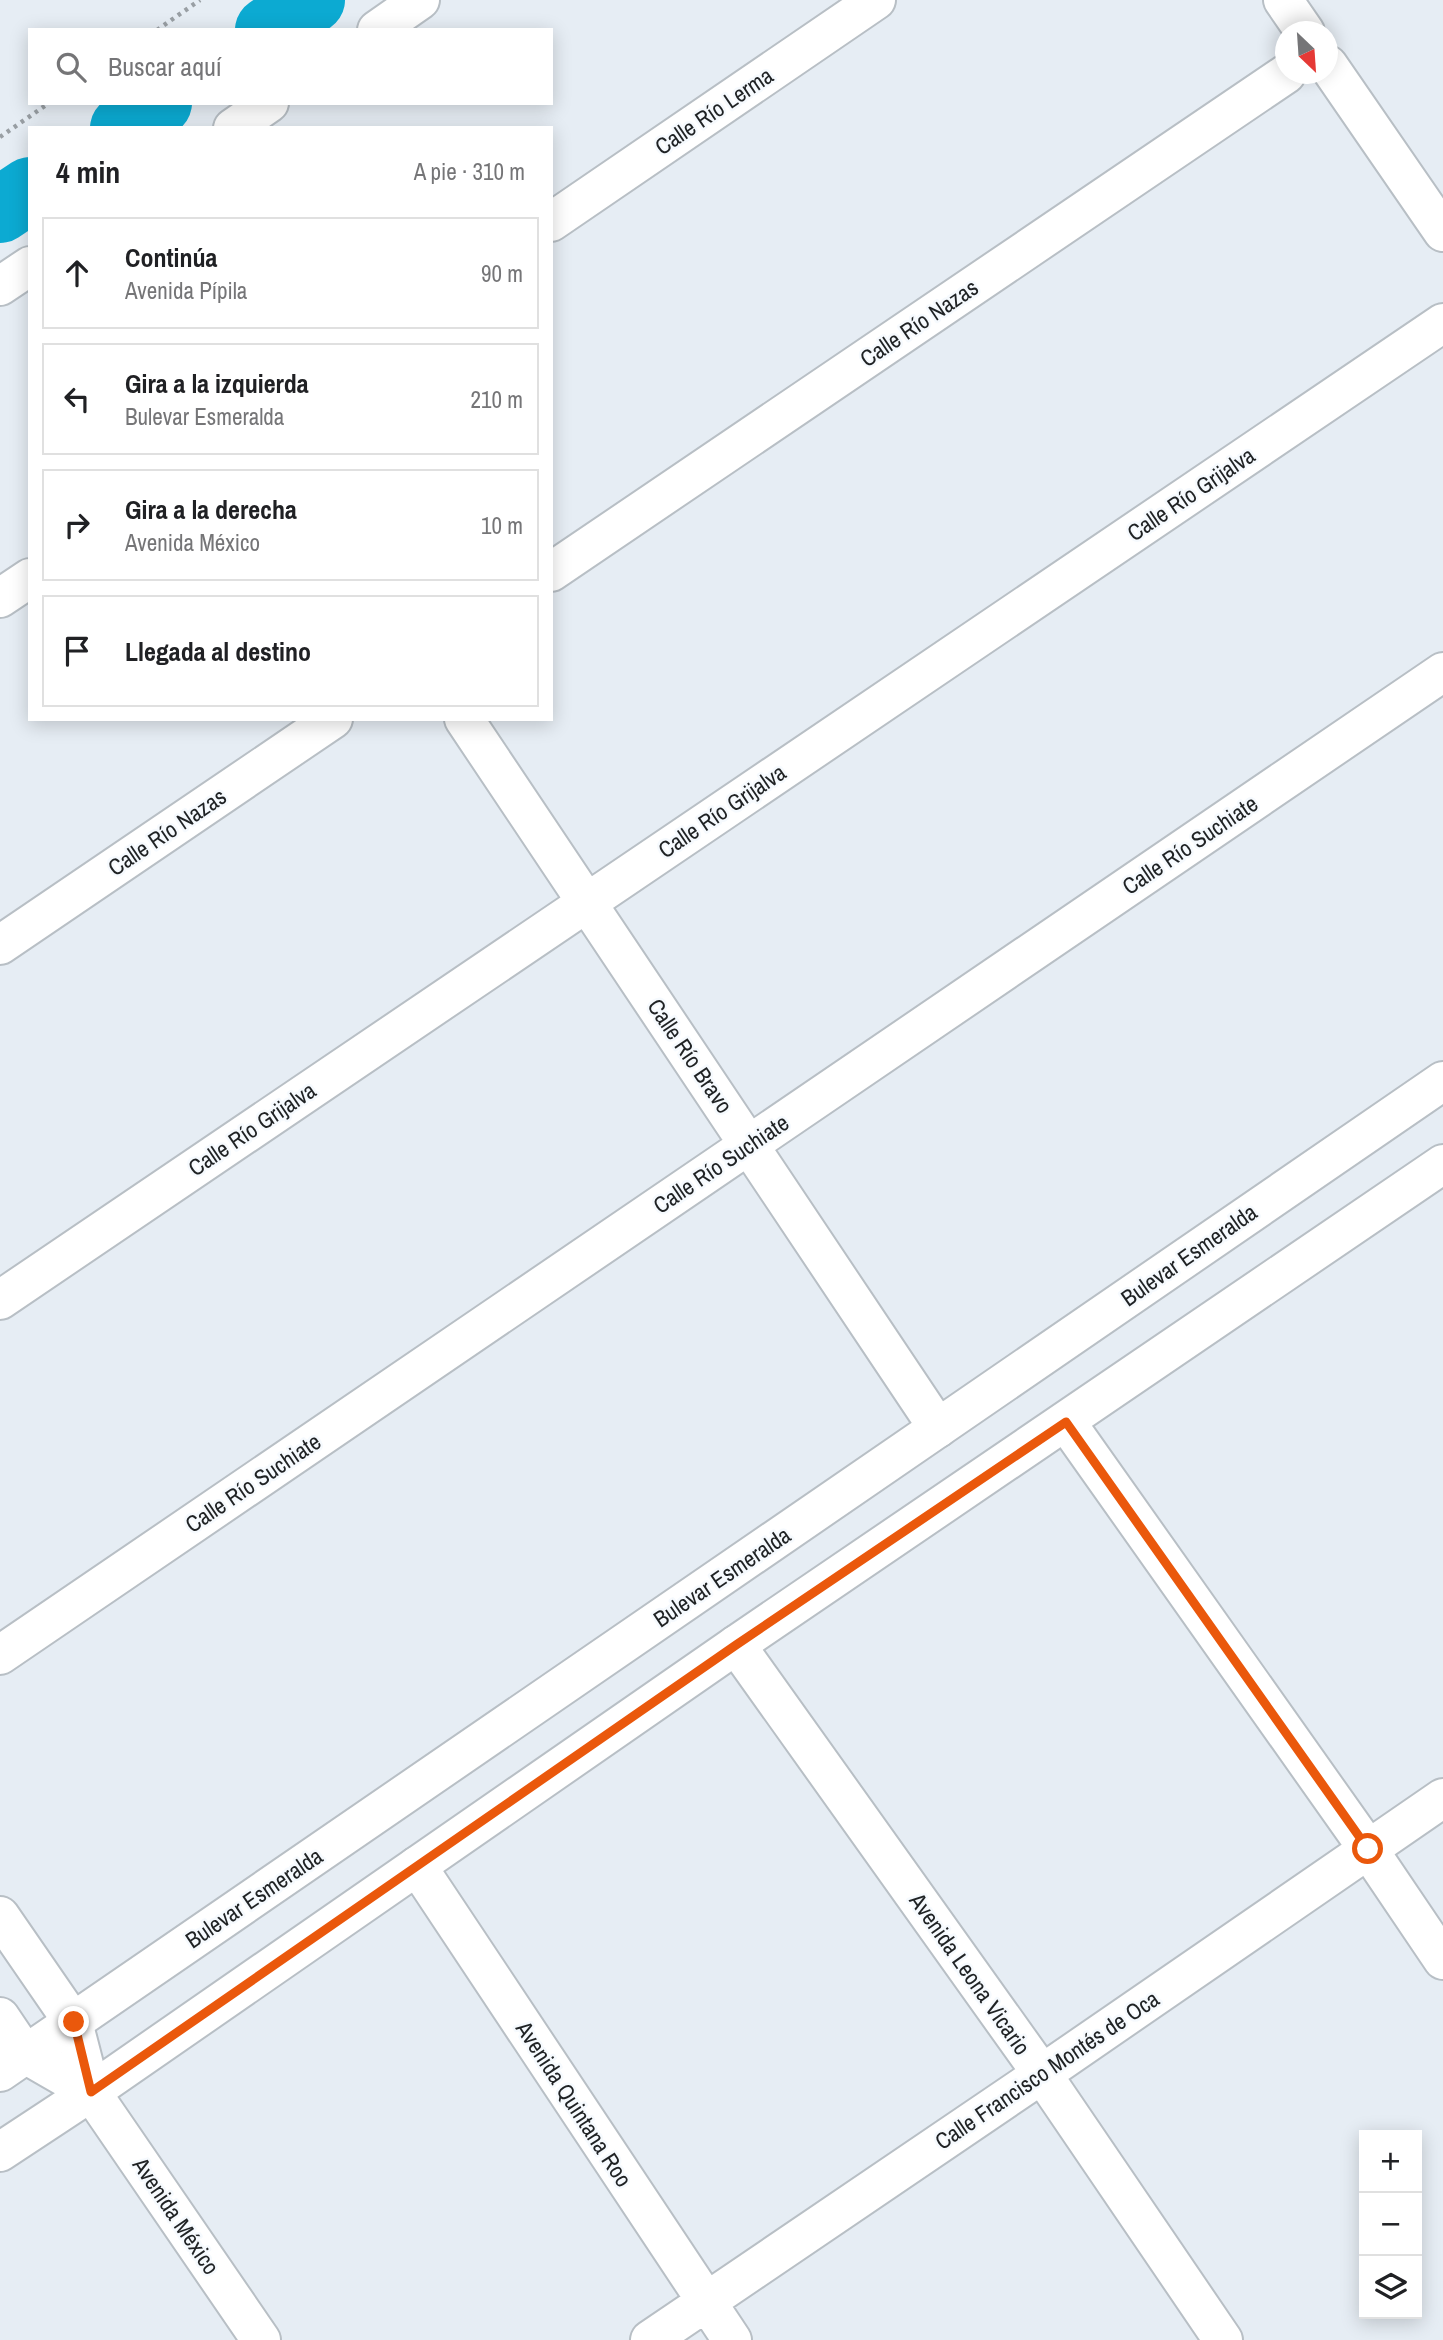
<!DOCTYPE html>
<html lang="es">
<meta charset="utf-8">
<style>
:root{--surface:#fff;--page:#f6f6f6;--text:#202124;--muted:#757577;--line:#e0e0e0}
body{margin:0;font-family:"Archivo Narrow",sans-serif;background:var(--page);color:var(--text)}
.controls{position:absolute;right:21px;bottom:21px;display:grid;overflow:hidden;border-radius:0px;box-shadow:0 4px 18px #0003}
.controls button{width:63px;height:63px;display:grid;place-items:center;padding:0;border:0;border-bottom:2px solid var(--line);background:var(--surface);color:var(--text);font:35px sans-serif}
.compass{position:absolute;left:1275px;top:21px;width:63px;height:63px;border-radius:50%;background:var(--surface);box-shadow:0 4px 18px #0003;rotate:155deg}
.stop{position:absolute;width:21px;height:21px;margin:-16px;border:5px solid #ea580c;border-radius:50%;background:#fff}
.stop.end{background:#ea580c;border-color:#fff;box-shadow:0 2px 7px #0008}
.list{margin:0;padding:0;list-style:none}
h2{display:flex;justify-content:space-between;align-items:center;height:91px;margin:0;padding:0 28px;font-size:30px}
h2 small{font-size:23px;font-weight:400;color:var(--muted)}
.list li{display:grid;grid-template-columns:46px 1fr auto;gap:21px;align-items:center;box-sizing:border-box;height:112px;margin:0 14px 14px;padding:0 14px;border:2px solid var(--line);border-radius:0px}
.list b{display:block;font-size:26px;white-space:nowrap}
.list p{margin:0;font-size:23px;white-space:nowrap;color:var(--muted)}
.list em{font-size:23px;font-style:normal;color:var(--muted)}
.icon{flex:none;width:38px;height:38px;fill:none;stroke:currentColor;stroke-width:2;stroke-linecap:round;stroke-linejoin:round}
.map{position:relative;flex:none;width:1443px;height:2340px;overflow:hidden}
.search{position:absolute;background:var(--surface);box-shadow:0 4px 18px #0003;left:28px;top:28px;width:525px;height:77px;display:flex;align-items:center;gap:18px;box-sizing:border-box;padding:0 24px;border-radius:0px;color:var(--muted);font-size:26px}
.panel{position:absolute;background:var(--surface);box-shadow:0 4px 18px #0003;left:28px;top:126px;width:525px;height:595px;border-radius:0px}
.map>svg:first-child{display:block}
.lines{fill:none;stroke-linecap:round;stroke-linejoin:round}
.river{stroke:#0caad2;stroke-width:66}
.street-casing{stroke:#b8bfc5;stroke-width:42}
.secondary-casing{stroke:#b8bfc5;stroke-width:42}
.primary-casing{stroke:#b8bfc5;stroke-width:42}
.path{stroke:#999fa4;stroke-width:4.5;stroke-dasharray:3.5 5;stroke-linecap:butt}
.street{stroke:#fff;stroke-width:38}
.secondary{stroke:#fff;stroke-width:38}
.primary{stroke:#fff;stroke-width:38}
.route{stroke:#ea580c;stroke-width:9}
.labels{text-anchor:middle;stroke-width:5;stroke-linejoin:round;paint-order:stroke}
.street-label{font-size:23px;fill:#1f2224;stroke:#f6fafe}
</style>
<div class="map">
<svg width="1443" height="2340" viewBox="0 0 1443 2340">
<rect width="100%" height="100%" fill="#e6edf4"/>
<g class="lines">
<!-- river -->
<path class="river" d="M268,30L312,0
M123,128L159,103
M0,210L30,190"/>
<!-- street casing -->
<g class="street-casing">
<path id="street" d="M1283,0L1305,32
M377,30L420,0
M1328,65L1443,232
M233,128L269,103
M551,222L876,0
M0,286L30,266
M551,572L1286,74
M0,598L30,578
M464,719L938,1428
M0,945L333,719
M0,1300L1443,323
M1066,1422L1368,1849L1443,1960
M736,1645L1042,2074L1223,2340
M0,1655L1443,672
M417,1866L732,2340
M650,2340L1042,2074L1443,1798"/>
</g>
<!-- secondary casing -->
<g class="secondary-casing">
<path id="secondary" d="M0,1916L73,2022L91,2092L261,2340
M0,2017L25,2054L91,2092"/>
</g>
<!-- primary casing -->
<g class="primary-casing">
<path id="primary" d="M0,2072L1443,1081
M0,2152L91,2092L736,1645L1443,1164"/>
</g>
<!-- path -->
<path class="path" d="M157,30L200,0
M0,137L49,103"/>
<!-- street -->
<use href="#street" class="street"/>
<!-- secondary -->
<use href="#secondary" class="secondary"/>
<!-- primary -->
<use href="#primary" class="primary"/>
</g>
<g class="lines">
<!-- route -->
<path class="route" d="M74,2022L91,2092L736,1645L1066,1422L1368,1849"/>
</g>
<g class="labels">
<!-- street labels -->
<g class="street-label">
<text transform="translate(714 111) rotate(-34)" y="8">Calle Río Lerma</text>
<text transform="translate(919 323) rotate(-34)" y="8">Calle Río Nazas</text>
<text transform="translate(1191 494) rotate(-34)" y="8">Calle Río Grijalva</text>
<text transform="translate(722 811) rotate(-34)" y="8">Calle Río Grijalva</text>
<text transform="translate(167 832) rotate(-34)" y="8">Calle Río Nazas</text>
<text transform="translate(1190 845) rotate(-34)" y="8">Calle Río Suchiate</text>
<text transform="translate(690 1056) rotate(56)" y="8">Calle Río Bravo</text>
<text transform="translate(252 1129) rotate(-34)" y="8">Calle Río Grijalva</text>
<text transform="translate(721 1164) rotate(-34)" y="8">Calle Río Suchiate</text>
<text transform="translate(1189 1255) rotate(-35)" y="8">Bulevar Esmeralda</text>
<text transform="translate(253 1483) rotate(-34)" y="8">Calle Río Suchiate</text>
<text transform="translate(722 1577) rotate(-34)" y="8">Bulevar Esmeralda</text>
<text transform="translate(254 1898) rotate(-34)" y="8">Bulevar Esmeralda</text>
<text transform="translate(970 1974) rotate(55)" y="8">Avenida Leona Vicario</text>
<text transform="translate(1047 2070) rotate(-34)" y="8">Calle Francisco Montés de Oca</text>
<text transform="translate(574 2104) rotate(57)" y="8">Avenida Quintana Roo</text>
<text transform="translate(176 2216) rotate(56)" y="8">Avenida México</text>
</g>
</g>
</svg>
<div class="controls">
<button>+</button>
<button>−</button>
<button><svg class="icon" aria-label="layers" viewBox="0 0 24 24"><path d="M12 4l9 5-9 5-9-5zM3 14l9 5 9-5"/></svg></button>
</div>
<svg class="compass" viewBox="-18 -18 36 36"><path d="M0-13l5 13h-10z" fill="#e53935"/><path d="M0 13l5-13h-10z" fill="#757577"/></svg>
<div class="stop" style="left:1368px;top:1849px"></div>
<div class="stop end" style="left:74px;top:2022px"></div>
<div class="search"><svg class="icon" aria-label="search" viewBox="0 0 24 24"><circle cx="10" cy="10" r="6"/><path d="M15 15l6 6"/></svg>Buscar aquí</div>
<section class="panel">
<h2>4 min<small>A pie · 310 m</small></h2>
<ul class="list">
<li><svg class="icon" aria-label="ahead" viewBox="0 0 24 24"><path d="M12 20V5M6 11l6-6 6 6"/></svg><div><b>Continúa</b><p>Avenida Pípila</p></div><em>90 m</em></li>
<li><svg class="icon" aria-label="left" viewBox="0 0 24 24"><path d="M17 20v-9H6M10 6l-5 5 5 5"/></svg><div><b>Gira a la izquierda</b><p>Bulevar Esmeralda</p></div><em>210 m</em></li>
<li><svg class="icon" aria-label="right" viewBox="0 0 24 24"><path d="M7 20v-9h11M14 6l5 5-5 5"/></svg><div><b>Gira a la derecha</b><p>Avenida México</p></div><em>10 m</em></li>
<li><svg class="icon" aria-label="arrive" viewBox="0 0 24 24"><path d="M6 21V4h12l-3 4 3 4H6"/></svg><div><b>Llegada al destino</b></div></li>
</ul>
</section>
</div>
